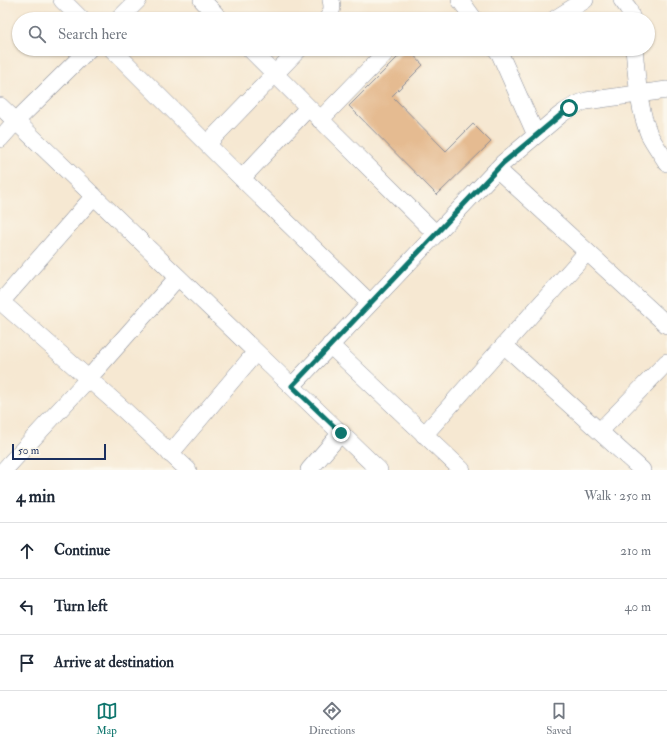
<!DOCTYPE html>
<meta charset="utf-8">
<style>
:root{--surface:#fff;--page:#f6f6f7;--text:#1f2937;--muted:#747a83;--line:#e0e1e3;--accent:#0f766e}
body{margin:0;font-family:"IM FELL Double Pica",serif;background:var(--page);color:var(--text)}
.scale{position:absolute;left:12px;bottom:10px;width:94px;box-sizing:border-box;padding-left:4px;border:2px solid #1b2f5e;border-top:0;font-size:11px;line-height:14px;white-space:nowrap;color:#1b2f5e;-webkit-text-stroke:3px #fbf7ec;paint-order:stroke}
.stop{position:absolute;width:12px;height:12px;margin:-9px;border:3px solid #0f766e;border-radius:50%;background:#fff}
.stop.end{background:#0f766e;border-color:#fff;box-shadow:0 1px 4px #0008}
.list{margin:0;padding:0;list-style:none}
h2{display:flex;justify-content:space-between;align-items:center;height:52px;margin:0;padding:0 16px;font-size:17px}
h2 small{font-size:13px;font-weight:400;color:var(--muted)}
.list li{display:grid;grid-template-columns:26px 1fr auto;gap:12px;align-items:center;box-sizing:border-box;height:56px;padding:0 16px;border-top:1px solid var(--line)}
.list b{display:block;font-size:15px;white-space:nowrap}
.list em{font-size:13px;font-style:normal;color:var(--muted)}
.icon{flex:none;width:22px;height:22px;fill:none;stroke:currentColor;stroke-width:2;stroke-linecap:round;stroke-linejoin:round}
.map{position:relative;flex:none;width:667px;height:470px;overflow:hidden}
.search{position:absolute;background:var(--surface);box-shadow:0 1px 3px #0004;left:12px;right:12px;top:12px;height:44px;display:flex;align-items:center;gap:10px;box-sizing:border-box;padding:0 14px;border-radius:22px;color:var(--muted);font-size:15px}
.sheet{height:220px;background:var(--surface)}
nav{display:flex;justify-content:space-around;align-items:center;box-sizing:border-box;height:56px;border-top:1px solid var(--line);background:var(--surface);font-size:11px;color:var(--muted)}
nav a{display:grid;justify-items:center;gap:2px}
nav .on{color:var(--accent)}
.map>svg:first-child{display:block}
.building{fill:#e5bb91}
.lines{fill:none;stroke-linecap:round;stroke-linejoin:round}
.minor-casing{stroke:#888c98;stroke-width:18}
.minor{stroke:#fff;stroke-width:17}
.route{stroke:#0f766e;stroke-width:5}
</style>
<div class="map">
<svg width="667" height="470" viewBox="0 0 667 470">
<rect width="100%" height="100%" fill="#fbf7ec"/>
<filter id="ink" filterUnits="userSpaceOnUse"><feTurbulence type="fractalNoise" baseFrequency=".025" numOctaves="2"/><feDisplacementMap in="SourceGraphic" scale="8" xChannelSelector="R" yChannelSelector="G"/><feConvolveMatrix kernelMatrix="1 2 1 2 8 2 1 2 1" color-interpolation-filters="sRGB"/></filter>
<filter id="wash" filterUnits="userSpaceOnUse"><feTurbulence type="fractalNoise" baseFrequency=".012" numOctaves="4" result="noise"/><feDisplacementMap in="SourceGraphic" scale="16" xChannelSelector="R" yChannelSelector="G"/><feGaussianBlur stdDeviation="0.9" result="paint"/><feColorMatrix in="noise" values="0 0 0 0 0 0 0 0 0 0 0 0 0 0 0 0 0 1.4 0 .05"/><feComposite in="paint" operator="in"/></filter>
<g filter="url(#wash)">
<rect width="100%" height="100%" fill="#f6e8d2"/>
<g id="blocks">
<!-- building -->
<path class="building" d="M406,49H408L423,65L392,96L446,151L473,124L491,142L437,195L349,106Z"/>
</g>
</g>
<g filter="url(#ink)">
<use href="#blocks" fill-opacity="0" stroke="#888c98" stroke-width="1"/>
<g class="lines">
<!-- minor casing -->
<g class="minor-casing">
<path id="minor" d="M62,0L81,19
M202,0L220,19
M460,0L474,19
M622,0L628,8L632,19
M119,19L138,0
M327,19C332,13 333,8 331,0
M555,19L585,0
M112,49L227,164L370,303
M250,49L331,130L436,234
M496,49L500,54L536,135
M634,49C637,77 638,107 649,134C654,144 661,153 667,163
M0,106L379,470
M320,120L389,49
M0,139L16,121L89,49
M207,144L299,49
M497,169L667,325
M242,178L308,108
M0,301L123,409L188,470
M1,302L94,196
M330,345L462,470
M504,345L642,470
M292,386L503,163L560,115C568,109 576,104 586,101L667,90
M600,431L667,362
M424,435L587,252
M170,454L256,352
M4,470L88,379L178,277
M309,470L341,433"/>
</g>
<!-- minor -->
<use href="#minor" class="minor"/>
</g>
</g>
<g class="lines" filter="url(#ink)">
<!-- route -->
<path class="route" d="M341,433L292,386L503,163L569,108"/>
</g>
</svg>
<div class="scale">50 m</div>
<div class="stop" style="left:569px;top:108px"></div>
<div class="stop end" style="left:341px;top:433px"></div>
<div class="search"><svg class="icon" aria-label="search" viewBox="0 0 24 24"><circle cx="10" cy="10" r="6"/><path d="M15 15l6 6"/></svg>Search here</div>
</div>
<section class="sheet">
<h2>4 min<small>Walk · 250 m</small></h2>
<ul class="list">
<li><svg class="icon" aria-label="ahead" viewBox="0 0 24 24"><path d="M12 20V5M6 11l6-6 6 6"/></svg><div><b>Continue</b></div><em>210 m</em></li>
<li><svg class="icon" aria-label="left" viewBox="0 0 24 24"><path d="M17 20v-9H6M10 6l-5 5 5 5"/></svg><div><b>Turn left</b></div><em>40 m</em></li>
<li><svg class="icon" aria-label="arrive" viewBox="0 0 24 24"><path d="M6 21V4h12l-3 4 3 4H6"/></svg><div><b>Arrive at destination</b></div></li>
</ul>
</section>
<nav>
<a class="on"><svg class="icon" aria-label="map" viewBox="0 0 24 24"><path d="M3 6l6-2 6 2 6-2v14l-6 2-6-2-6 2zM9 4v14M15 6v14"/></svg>Map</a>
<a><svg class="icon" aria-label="directions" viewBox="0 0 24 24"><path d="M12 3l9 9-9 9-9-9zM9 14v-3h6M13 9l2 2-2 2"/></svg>Directions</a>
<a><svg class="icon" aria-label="saved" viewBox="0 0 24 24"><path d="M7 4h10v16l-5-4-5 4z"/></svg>Saved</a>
</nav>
